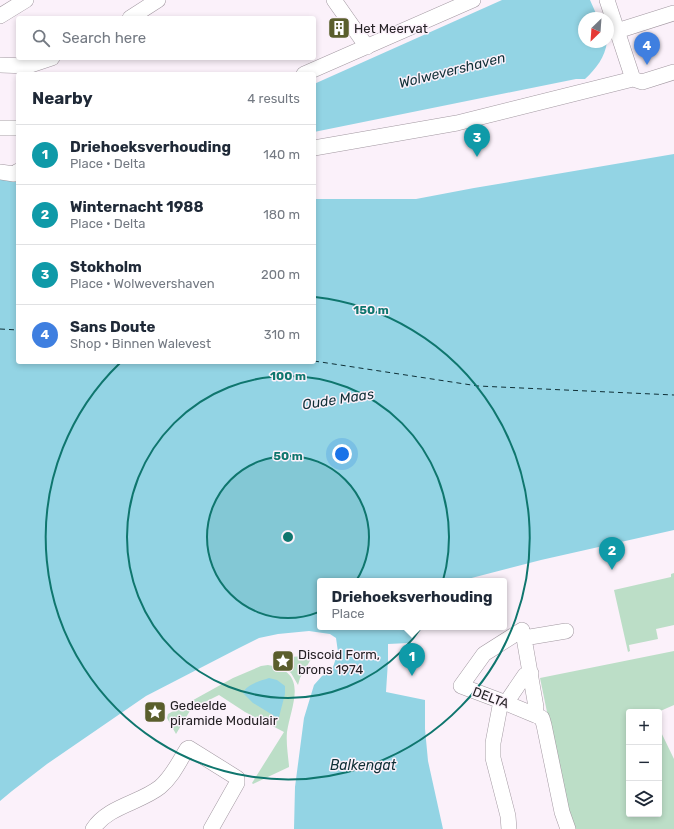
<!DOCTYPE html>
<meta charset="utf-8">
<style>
:root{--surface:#fff;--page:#f6f6f7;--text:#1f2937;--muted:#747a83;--line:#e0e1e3;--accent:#d93025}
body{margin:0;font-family:Rubik,sans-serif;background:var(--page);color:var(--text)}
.controls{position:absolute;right:12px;bottom:12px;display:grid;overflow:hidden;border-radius:4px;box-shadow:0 2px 6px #0003}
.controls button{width:36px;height:36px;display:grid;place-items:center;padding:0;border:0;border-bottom:1px solid var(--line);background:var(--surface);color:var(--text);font:20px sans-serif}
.compass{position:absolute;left:578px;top:12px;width:36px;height:36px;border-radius:50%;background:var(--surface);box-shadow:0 2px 6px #0003;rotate:205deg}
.you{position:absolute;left:342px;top:454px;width:14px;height:14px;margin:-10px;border:3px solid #fff;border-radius:50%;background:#1a73e8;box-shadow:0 0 0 6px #1a73e833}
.badge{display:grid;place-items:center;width:26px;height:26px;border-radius:50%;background:var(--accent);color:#fff;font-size:13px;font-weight:700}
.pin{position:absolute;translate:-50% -33px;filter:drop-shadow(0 1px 2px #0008)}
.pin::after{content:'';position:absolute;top:21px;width:14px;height:12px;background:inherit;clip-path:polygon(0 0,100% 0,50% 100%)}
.popup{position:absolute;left:317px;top:578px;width:190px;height:52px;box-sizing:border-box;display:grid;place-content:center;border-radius:4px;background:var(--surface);filter:drop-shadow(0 1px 3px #0005);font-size:13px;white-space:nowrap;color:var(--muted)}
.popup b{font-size:15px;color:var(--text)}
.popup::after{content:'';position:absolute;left:50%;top:100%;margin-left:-8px;border:8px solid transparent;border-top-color:var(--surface)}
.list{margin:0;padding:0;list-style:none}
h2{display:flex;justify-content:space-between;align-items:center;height:52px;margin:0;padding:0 16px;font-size:17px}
h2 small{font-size:13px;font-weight:400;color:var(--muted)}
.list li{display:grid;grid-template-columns:26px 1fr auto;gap:12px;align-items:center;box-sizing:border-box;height:60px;padding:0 16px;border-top:1px solid var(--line)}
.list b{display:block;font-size:15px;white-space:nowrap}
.list p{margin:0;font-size:13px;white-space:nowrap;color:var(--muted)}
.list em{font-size:13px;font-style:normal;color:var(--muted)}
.icon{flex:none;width:22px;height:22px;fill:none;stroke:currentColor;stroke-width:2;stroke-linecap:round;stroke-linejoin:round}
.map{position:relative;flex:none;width:674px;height:829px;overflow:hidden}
.search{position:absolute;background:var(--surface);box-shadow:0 2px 6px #0003;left:16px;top:16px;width:300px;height:44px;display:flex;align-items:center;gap:10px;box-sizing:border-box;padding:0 14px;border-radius:4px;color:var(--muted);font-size:15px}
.panel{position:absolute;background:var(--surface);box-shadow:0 2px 6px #0003;left:16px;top:72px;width:300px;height:292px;border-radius:4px}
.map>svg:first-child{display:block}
.green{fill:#bcdec7}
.water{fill:#93d4e4}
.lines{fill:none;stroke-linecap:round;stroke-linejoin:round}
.ferry{stroke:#103037;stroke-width:1;stroke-dasharray:5 4;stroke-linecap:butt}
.minor-casing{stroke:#a298a1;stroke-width:16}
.minor{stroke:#fff;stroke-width:15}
.ring{fill:none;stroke:#0f766e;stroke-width:2}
.labels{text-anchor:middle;stroke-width:3;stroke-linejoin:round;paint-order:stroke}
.poi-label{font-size:13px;fill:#252125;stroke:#fbf1fa;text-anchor:start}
.street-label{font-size:13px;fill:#252125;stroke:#fbf1fa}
.water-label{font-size:14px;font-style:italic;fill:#103037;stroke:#fbf1fa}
.centre{fill:#0f766e;stroke:#fbf1fa;stroke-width:2}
.ring-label{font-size:12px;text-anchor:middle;font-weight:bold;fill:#0f766e;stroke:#fbf1fa;stroke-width:3;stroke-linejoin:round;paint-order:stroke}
</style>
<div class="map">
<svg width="674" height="829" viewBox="0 0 674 829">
<rect width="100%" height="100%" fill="#fbf1fa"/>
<!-- green -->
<path class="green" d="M674,573V625L656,629L658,639L629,645L630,651L628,652L614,590L671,577V574Z
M674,651V705L658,712H629V814H659V728L674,759V829H573L568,814L540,678Z
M309,656L311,659L300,678L298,685L291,673L274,661L287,657Z
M268,665C310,672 291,705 287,732C286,743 288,755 289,766V767L253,784L252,783L284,732L245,712L219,695L191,709L176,734L167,718L168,714L233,678L261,666Z"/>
<!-- water -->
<path class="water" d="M502,0H590L598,18H584V42H607C605,57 596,69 585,79H576L314,132V84Z
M674,154V530L541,560L460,581H320V627H418L409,643L388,644V661L386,692L425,700V729L428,761L443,829H294L295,787L304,718L314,685L322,676L332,670L338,652L336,638L330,634L309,631L278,634L259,638L239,648L146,696L47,764L12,791L0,801V178L18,179V362H314V199H416L474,188Z
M269,678L277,680L285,686V694L279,717H276L253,703L243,693C247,684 260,681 269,678Z"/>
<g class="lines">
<!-- ferry -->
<path class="ferry" d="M0,329L18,330
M314,361L478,386L674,395"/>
<!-- minor casing -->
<g class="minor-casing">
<path id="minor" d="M334,0L367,47
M607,0L633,79
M0,16L26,0
M130,18L158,0
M617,31L674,13
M0,65L28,66L52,58
M304,74L473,0
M633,79L642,82L674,72
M0,128H18
M314,148L457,123L633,79
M0,172L14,174L18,171
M524,638L536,707L535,715L542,718L544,725L562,812L568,829
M510,697L525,675L531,673
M501,701L493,743V758L508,816L509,829
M535,715L501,701L461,686L484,654L522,630L524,638L566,631
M93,829C108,806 140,803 160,787C172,777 179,762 187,749L189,748L237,778V783L211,829"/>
</g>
<!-- minor -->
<use href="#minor" class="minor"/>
</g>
<!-- distance rings -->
<circle cx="288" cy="537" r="81" fill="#0f766e" fill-opacity=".12"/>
<g class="ring">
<circle cx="288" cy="537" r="81"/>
<circle cx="288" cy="537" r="161"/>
<path d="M315 297A242 242 0 1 1 120 363"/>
</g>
<!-- icons -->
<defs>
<g id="building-square" transform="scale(1.15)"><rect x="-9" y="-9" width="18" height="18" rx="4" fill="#5a5e2c" stroke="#fbf1fa"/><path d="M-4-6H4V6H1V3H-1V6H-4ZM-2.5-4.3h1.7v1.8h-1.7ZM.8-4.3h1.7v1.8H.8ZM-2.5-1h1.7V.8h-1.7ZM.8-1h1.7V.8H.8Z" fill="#fff"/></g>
<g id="sight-square" transform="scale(1.15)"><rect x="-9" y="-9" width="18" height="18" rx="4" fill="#5a5e2c" stroke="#fbf1fa"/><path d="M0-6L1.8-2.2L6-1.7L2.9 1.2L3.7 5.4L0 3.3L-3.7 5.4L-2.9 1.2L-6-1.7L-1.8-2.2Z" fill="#fff"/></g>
</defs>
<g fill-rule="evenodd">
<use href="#building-square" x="339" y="28"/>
<use href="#sight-square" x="283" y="661"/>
<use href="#sight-square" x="155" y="712"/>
</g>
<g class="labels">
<!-- poi labels -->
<g class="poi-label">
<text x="354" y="33">Het Meervat</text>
<text x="298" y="659">Discoid Form,<tspan x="298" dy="15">brons 1974</tspan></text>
<text x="170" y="710">Gedeelde<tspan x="170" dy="15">piramide Modulair</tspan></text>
</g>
<!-- street labels -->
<g class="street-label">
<text transform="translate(491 697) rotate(21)" y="5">DELTA</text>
</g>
<!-- water labels -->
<g class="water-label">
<text transform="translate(452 70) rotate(-14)" y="5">Wolwevershaven</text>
<text transform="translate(338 399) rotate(-9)" y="5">Oude Maas</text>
<text x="363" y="770">Balkengat</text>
</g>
</g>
<circle cx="288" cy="537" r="6" class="centre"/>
<g class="ring-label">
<text x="371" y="314">150 m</text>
<text x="288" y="380">100 m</text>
<text x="288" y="460">50 m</text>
</g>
</svg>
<div class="controls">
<button>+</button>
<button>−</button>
<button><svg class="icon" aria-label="layers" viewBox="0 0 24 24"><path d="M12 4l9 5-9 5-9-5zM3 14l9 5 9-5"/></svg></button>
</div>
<svg class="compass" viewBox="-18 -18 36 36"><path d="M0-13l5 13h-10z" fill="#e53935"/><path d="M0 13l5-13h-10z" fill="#747a83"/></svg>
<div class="you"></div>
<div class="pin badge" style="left:412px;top:676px;background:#0f9aa8">1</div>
<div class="popup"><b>Driehoeksverhouding</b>Place</div>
<div class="pin badge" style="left:612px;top:570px;background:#0f9aa8">2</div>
<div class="pin badge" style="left:477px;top:157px;background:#0f9aa8">3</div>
<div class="pin badge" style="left:647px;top:65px;background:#3f7fe0">4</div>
<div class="search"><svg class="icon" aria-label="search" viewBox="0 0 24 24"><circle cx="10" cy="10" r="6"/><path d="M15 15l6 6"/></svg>Search here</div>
<section class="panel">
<h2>Nearby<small>4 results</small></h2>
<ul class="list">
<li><span class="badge" style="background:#0f9aa8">1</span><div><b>Driehoeksverhouding</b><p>Place · Delta</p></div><em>140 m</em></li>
<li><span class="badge" style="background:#0f9aa8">2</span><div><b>Winternacht 1988</b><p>Place · Delta</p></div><em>180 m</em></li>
<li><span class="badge" style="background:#0f9aa8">3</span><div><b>Stokholm</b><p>Place · Wolwevershaven</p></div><em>200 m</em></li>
<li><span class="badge" style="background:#3f7fe0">4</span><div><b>Sans Doute</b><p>Shop · Binnen Walevest</p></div><em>310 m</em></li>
</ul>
</section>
</div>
